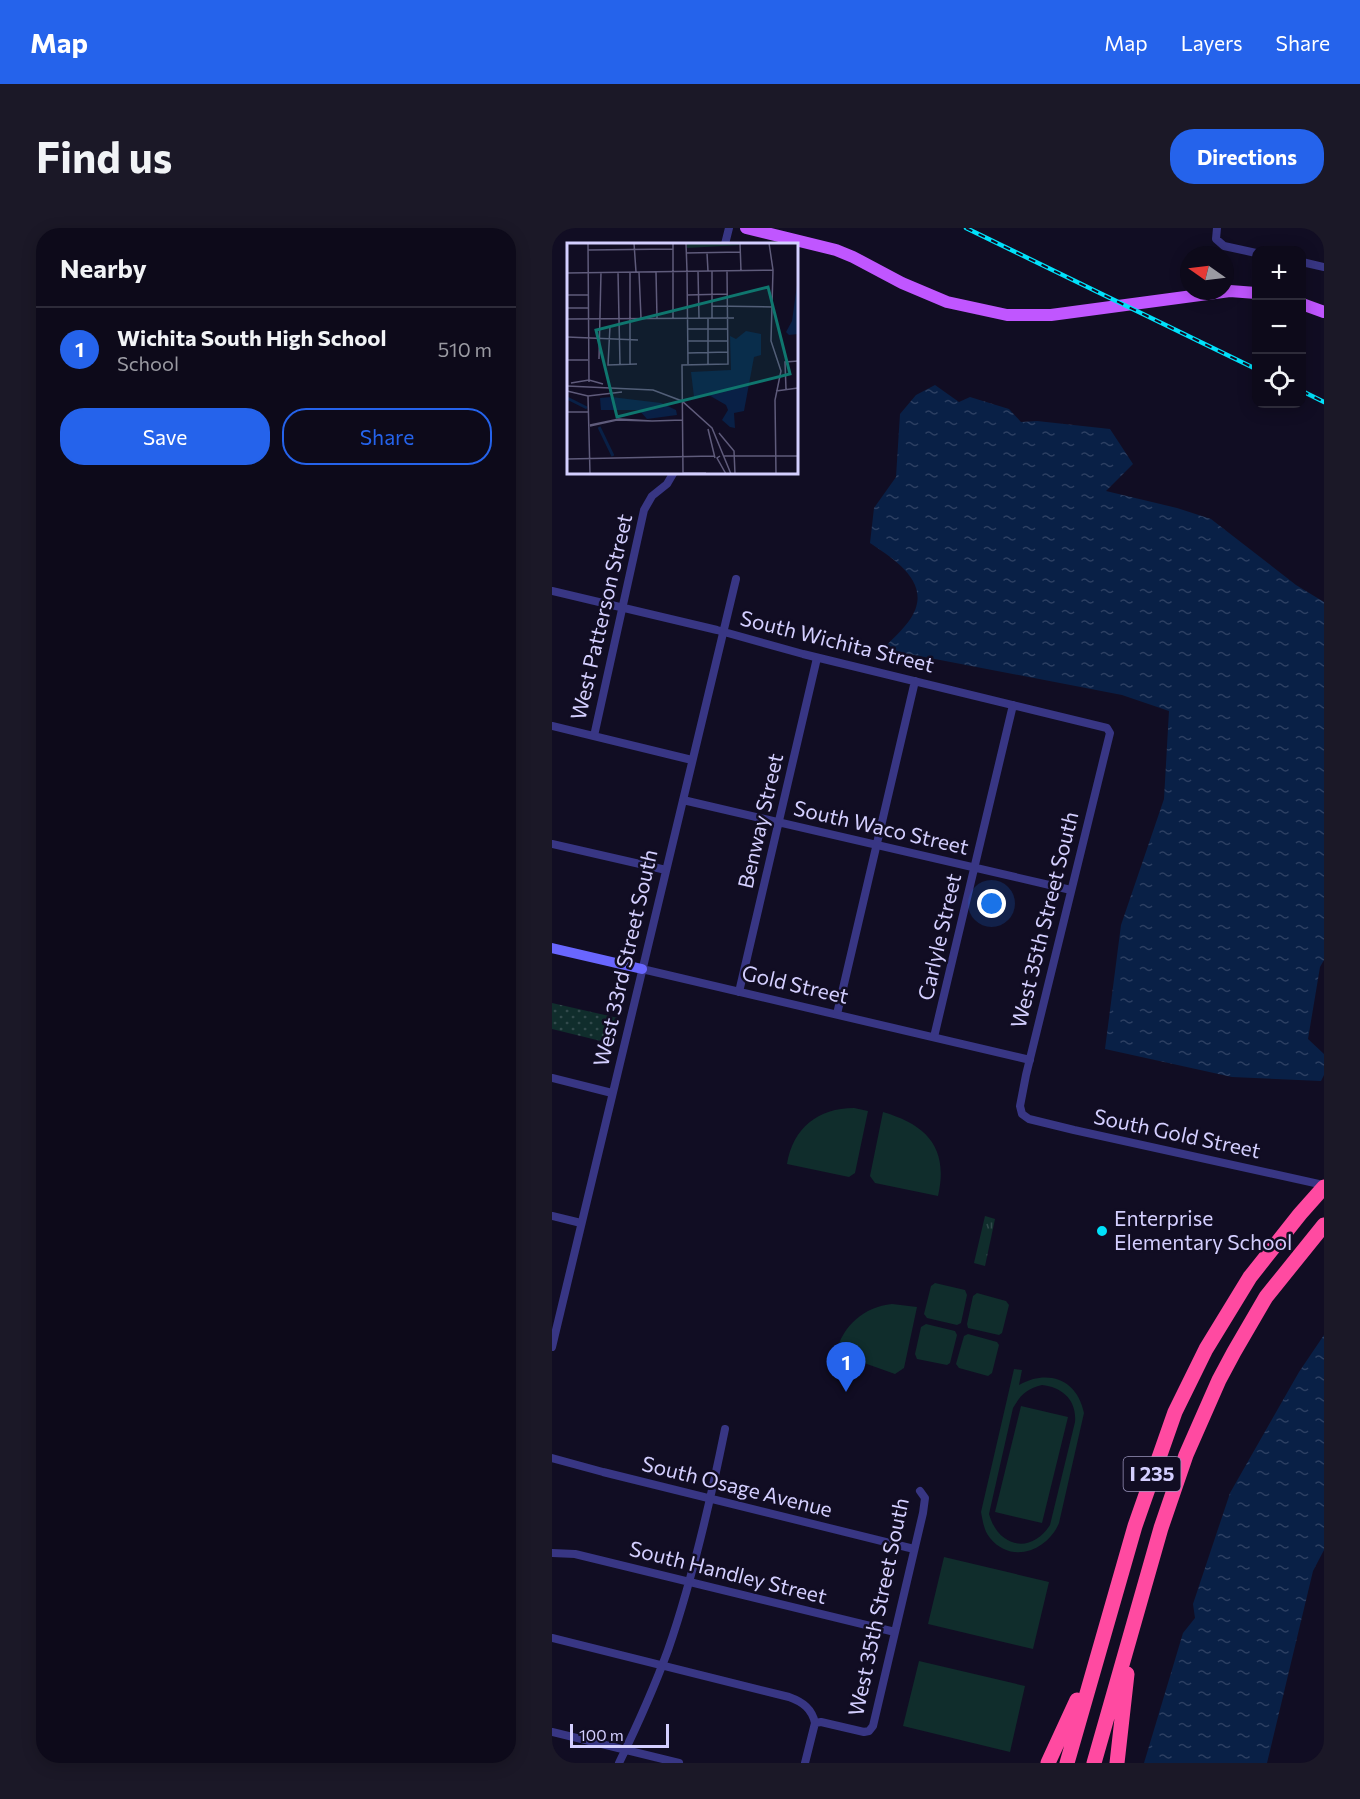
<!DOCTYPE html>
<meta charset="utf-8">
<style>
:root{--surface:#0d0a1a;--page:#1b1827;--text:#f1f3f6;--muted:#9a9aa2;--line:#2d2b39;--accent:#2563eb}
body{margin:0;font-family:Commissioner,sans-serif;background:var(--page);color:var(--text)}
.controls{position:absolute;right:18px;top:18px;display:grid;overflow:hidden;border-radius:12px;box-shadow:0 3px 15px #0003}
.controls button{width:54px;height:54px;display:grid;place-items:center;padding:0;border:0;border-bottom:2px solid var(--line);background:var(--surface);color:var(--text);font:30px sans-serif}
.compass{position:absolute;left:628px;top:18px;width:54px;height:54px;border-radius:50%;background:var(--surface);box-shadow:0 3px 15px #0003;rotate:284deg}
.scale{position:absolute;left:18px;bottom:15px;width:99px;box-sizing:border-box;padding-left:6px;border:3px solid #d4cfff;border-top:0;font-size:16px;line-height:21px;white-space:nowrap;color:#d4cfff;-webkit-text-stroke:4px #110d23;paint-order:stroke}
.you{position:absolute;left:440px;top:676px;width:21px;height:21px;margin:-15px;border:4px solid #fff;border-radius:50%;background:#1a73e8;box-shadow:0 0 0 9px #1a73e833}
.badge{display:grid;place-items:center;width:39px;height:39px;border-radius:50%;background:var(--accent);color:#fff;font-size:20px;font-weight:700}
.pin{position:absolute;translate:-50% -50px;filter:drop-shadow(0 2px 3px #0008)}
.pin::after{content:'';position:absolute;top:32px;width:21px;height:18px;background:inherit;clip-path:polygon(0 0,100% 0,50% 100%)}
.list{margin:0;padding:0;list-style:none}
h2{display:flex;justify-content:space-between;align-items:center;height:78px;margin:0;padding:0 24px;font-size:26px}
h2 small{font-size:20px;font-weight:400;color:var(--muted)}
.list li{display:grid;grid-template-columns:39px 1fr auto;gap:18px;align-items:center;box-sizing:border-box;height:84px;padding:0 24px;border-top:2px solid var(--line)}
.list b{display:block;font-size:22px;white-space:nowrap}
.list p{margin:0;font-size:20px;white-space:nowrap;color:var(--muted)}
.list em{font-size:20px;font-style:normal;color:var(--muted)}
.actions{display:flex;gap:12px;padding:18px 24px}
.actions a{flex:1;padding:14px 0;border:2px solid var(--accent);border-radius:24px;text-align:center;font-size:21px;color:var(--accent)}
.actions .main{background:var(--accent);color:#fff}
.icon{flex:none;width:33px;height:33px;fill:none;stroke:currentColor;stroke-width:2;stroke-linecap:round;stroke-linejoin:round}
.map{position:relative;flex:none;width:772px;height:1535px;overflow:hidden;border-radius:24px}
header{display:flex;align-items:center;gap:36px;box-sizing:border-box;height:84px;padding:0 30px;background:var(--accent);color:#fff}
header strong{font-size:28px}
nav{display:flex;gap:33px;margin-inline-start:auto;font-size:21px}
.intro{display:flex;align-items:center;justify-content:space-between;box-sizing:border-box;height:144px;padding:0 36px}
h1{margin:0;font-size:42px}
.button{padding:15px 27px;border-radius:24px;background:var(--accent);color:#fff;font-size:21px;font-weight:700}
main{display:flex;gap:36px;padding:0 36px}
aside{flex:1;background:var(--surface);border-radius:24px;box-shadow:0 3px 15px #0003}
.map>svg:first-child{display:block}
.grass{fill:url(#grass-dots)}
.park{fill:url(#park-tufts)}
.pitch{fill:#102d2c;fill-rule:evenodd}
.water{fill:url(#water-ripples)}
.lines{fill:none;stroke-linecap:round;stroke-linejoin:round}
.street{stroke:#383684;stroke-width:8}
.secondary{stroke:#6966ff;stroke-width:10}
.primary{stroke:#c056ff;stroke-width:12}
.highway{stroke:#ff4aa1;stroke-width:15}
.rail-casing{stroke:#00e1fa;stroke-width:4.5}
.rail{stroke:#110d23;stroke-width:2;stroke-dasharray:7;stroke-linecap:butt}
.poi-dot{fill:#00e1fa;stroke:#110d23;stroke-width:2}
.labels{text-anchor:middle;stroke-width:5;stroke-linejoin:round;paint-order:stroke}
.shield{fill:#110d23;stroke:#9a95bd;stroke-width:1.5}
.shield-label{font-size:20px;font-weight:bold;fill:#d4cfff}
.street-label{font-size:21px;fill:#d4cfff;stroke:#110d23}
.poi-label{font-size:21px;fill:#d4cfff;stroke:#110d23;text-anchor:start}
.inset-river{fill:none;stroke:#092046;stroke-width:3}
.inset-road{fill:none;stroke:#5f5b7b;stroke-width:1.5}
.view{fill:#0f766e;fill-opacity:0.15;stroke:#0f766e;stroke-width:3}
.inset-edge{fill:none;stroke:#d4cfff;stroke-width:3}
</style>
<header>
<strong>Map</strong>
<nav><a>Map</a><a>Layers</a><a>Share</a></nav>
</header>
<div class="intro"><h1>Find us</h1><a class="button">Directions</a></div>
<main>
<aside>
<h2>Nearby<small></small></h2>
<ul class="list">
<li><span class="badge">1</span><div><b>Wichita South High School</b><p>School</p></div><em>510 m</em></li>
</ul>
<div class="actions"><a class="main">Save</a><a>Share</a></div>
</aside>
<div class="map">
<svg width="772" height="1535" viewBox="0 0 772 1535">
<defs>
<pattern id="grass-dots" width="8" height="8" patternUnits="userSpaceOnUse" patternTransform="scale(1.5)"><rect width="8" height="8" fill="#102d2c"/><path d="M2 2h.1M6 6h.1" fill="none" stroke="#324a4c" stroke-width="1.8" stroke-linecap="round"/></pattern>
<pattern id="park-tufts" width="24" height="20" patternUnits="userSpaceOnUse" patternTransform="scale(1.5)"><rect width="24" height="20" fill="#102d2c"/><path d="M3 7l-1-3M5 7V3M7 7l1-3M15 17l-1-3M17 17v-4M19 17l1-3" fill="none" stroke="#324a4c"/></pattern>
<pattern id="water-ripples" width="26" height="14" patternUnits="userSpaceOnUse" patternTransform="scale(1.5)"><rect width="26" height="14" fill="#092046"/><path d="M2 4q2-2 4 0t4 0M15 11q2-2 4 0t4 0" fill="none" stroke="#2c3f62"/></pattern>
</defs>
<rect width="100%" height="100%" fill="#110d23"/>
<!-- grass -->
<path class="grass" d="M0,775L66,790L61,816L0,801Z"/>
<!-- park -->
<path class="park" d="M433,988L443,991L433,1038L422,1035Z"/>
<!-- pitch -->
<path class="pitch" d="M302,880L316,883L303,945L297,949L235,936C241,900 266,880 302,880Z
M331,884C375,897 397,920 386,968L323,955L318,948Z
M383,1055L413,1062L415,1067L409,1095L405,1097L375,1090L372,1086L379,1058Z
M425,1065L454,1073L457,1077L450,1105L447,1107L416,1100L415,1096L421,1068Z
M340,1076L365,1079L352,1140L343,1146L284,1125C291,1097 312,1079 340,1076Z
M374,1096L403,1103L405,1107L398,1135L395,1137L365,1131L363,1126L369,1099Z
M416,1106L445,1114L447,1117L440,1145L436,1148L407,1140L404,1136L412,1108Z
M462,1141L470,1142L467,1157C496,1141 525,1151 532,1185L507,1295C496,1322 460,1337 438,1310C432,1303 431,1294 429,1284ZM490,1157C510,1159 525,1172 523,1194L498,1297C479,1327 446,1319 437,1286L461,1180C469,1166 475,1161 490,1157Z
M469,1178L516,1189L490,1295L443,1284Z
M392,1329L497,1354L481,1421L376,1396Z
M367,1433L473,1458L458,1524L351,1498Z"/>
<!-- water -->
<path class="water" d="M383,157L407,174L418,169L457,181L469,194L485,193L558,201L581,236L554,263L625,280L659,291L744,357L772,374V732L768,739L756,811L772,826V847L769,853L680,849L553,821L569,697L612,571L617,483L570,467L331,421C340,411 352,401 359,390C381,355 343,332 318,315L322,280L344,249L348,186L364,167Z
M772,1107V1322L761,1343L715,1535H592L631,1405L643,1390L641,1376L678,1265L747,1144Z"/>
<g class="lines">
<!-- street -->
<path class="street" d="M665,0L664,11L672,18L704,25
M173,16L177,0
M750,34L772,39
M0,363L165,402L251,426L555,500L558,505L474,847L468,878L470,886L477,891L522,902L772,957
M0,498L140,532
M42,508L92,282L100,268L115,256L122,244
M131,572L519,662
M0,616L114,642
M90,741L478,832
M187,764L265,430
M285,786L363,453
M382,809L461,477
M0,850L60,865
M0,988L29,995
M0,1119L184,351
M0,1230L51,1244L362,1321
M0,1325L23,1326L343,1404
M0,1410L237,1469C251,1474 260,1481 263,1495
M263,1495L269,1494L312,1504L317,1503L321,1498L371,1285L373,1270L368,1263
M0,1504L127,1535
M67,1535C85,1498 102,1460 116,1422C141,1350 158,1275 173,1201
M253,1535L263,1495"/>
<!-- secondary -->
<path class="secondary" d="M0,720L90,741"/>
<!-- primary -->
<path class="primary" d="M194,0L284,22L301,29L350,55L395,74L455,87H499L678,63L704,65
M750,76L772,84"/>
<!-- highway -->
<path class="highway" d="M496,1535L525,1472
M515,1535L583,1298L623,1184L654,1121L698,1049L748,986L772,959
M542,1535L609,1300L634,1227L667,1152L682,1124L714,1069L772,997
M565,1535L575,1446"/>
<!-- rail casing -->
<g class="rail-casing">
<path id="rail" d="M414,0L704,141
M750,163L772,174"/>
</g>
<!-- rail -->
<use href="#rail" class="rail"/>
</g>
<!-- markers -->
<circle class="poi-dot" cx="550" cy="1003" r="6"/>
<g class="labels">
<!-- shield labels -->
<rect class="shield" x="571.5" y="1229" width="57" height="34" rx="4.5"/>
<g class="shield-label">
<text x="600" y="1253">I 235</text>
</g>
<!-- street labels -->
<g class="street-label">
<text transform="translate(50 389) rotate(-77)" y="7">West Patterson Street</text>
<text transform="translate(285 414) rotate(14)" y="7">South Wichita Street</text>
<text transform="translate(209 593) rotate(-77)" y="7">Benway Street</text>
<text transform="translate(329 600) rotate(13)" y="7">South Waco Street</text>
<text transform="translate(493 692) rotate(-76)" y="7">West 35th Street South</text>
<text transform="translate(388 709) rotate(-77)" y="7">Carlyle Street</text>
<text transform="translate(74 730) rotate(-77)" y="7">West 33rd Street South</text>
<text transform="translate(243 757) rotate(13)" y="7">Gold Street</text>
<text transform="translate(625 906) rotate(12)" y="7">South Gold Street</text>
<text transform="translate(185 1259) rotate(14)" y="7">South Osage Avenue</text>
<text transform="translate(176 1345) rotate(14)" y="7">South Handley Street</text>
<text transform="translate(327 1379) rotate(-78)" y="7">West 35th Street South</text>
</g>
<!-- poi labels -->
<g class="poi-label">
<text x="562" y="998">Enterprise<tspan x="562" dy="24">Elementary School</tspan></text>
</g>
</g>
<!-- overview -->
<g transform="translate(15 15)">
<rect width="231" height="231" fill="#110d23"/>
<path d="M120,0H173V2L120,5Z" fill="#102d2c"/>
<path d="M231,35V91L222,92L219,89L225,78ZM179,88L194,91V112L187,114L177,168L167,170L168,185L163,184L155,177L161,167L159,162L140,151L127,154L124,129L164,127L163,93L169,96ZM44,154L94,160L109,167L110,172L80,176L72,167H34L33,155Z" fill="#092046"/>
<path class="inset-river" d="M0,155L20,165M32,184L46,213"/>
<path class="inset-road" d="M21,0L22,139M67,0L69,29M106,0V75M119,0L120,28M173,0L174,28M202,0L206,27L204,98L214,128L208,157L209,231M21,7L106,6M119,10L174,9M140,10L141,28M120,28L121,121M131,28L132,75M145,28V75M51,29L53,122M63,29V122M72,29L74,75M89,29L90,75M0,30L206,27M0,52H21M120,52L160,51M145,63L207,64M0,65H21M141,75V121M0,76L167,75M43,83L41,122L70,121M121,86H160M0,94L71,97M121,98H161M121,110L161,109M32,116L34,29M0,117H21M4,140L22,137L36,141M0,143L86,147L115,158L145,185L164,231M219,146L218,119L231,118M0,148L21,153L55,149M209,148L231,145M21,153L23,231M0,169H22M85,178L116,177M23,182L52,176L85,178L50,177L23,183M141,186L148,215M152,190L167,208L168,231M153,213L150,215L159,231M156,213H231M0,216L147,213M116,230H139M116,231L115,122L161,121L160,28"/>
<path class="view" d="M201,44L223,131L50,174L29,87Z"/>
<rect width="231" height="231" class="inset-edge"/>
</g>
</svg>
<div class="controls">
<button>+</button>
<button>−</button>
<button><svg class="icon" aria-label="locate" viewBox="0 0 24 24"><circle cx="12" cy="12" r="6"/><path d="M12 2v4M12 18v4M2 12h4M18 12h4"/></svg></button>
</div>
<svg class="compass" viewBox="-18 -18 36 36"><path d="M0-13l5 13h-10z" fill="#e53935"/><path d="M0 13l5-13h-10z" fill="#9a9aa2"/></svg>
<div class="scale">100 m</div>
<div class="you"></div>
<div class="pin badge" style="left:294px;top:1164px">1</div>
</div>
</main>
